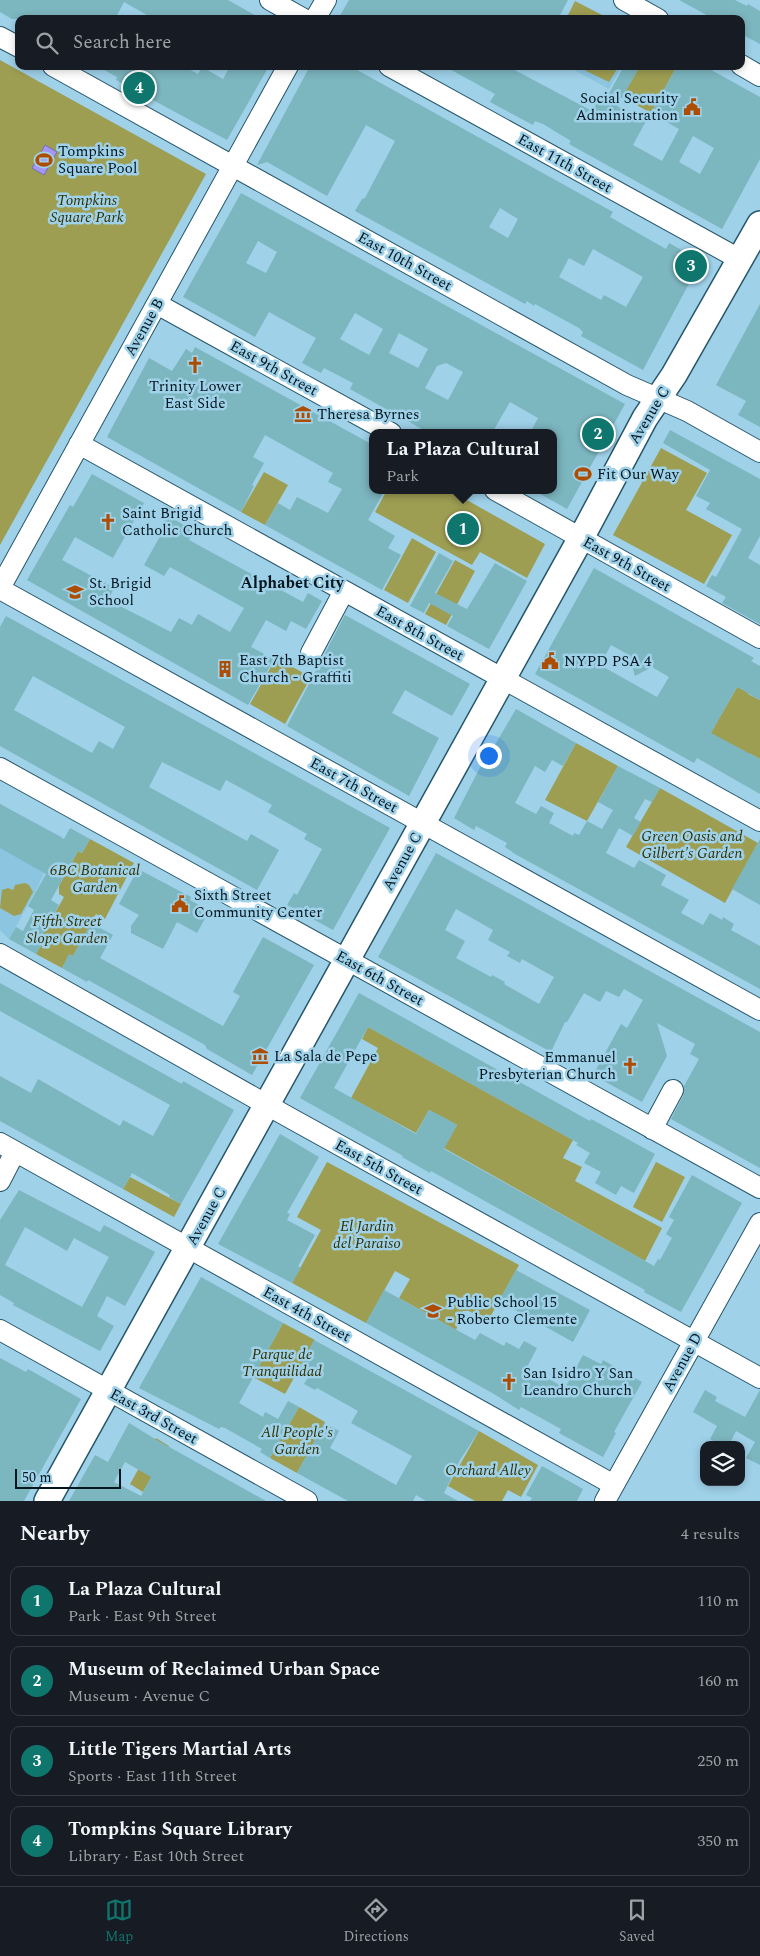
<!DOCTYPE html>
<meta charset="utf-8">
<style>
:root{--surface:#171b24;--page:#242831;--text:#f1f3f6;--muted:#9ea1a6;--line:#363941;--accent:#0f766e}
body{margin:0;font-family:Spectral,serif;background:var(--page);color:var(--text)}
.controls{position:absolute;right:15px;bottom:15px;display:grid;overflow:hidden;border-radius:10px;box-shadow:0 2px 8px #0003}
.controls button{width:45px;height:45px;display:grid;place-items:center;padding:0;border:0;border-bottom:1px solid var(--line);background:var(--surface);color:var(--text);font:25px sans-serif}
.scale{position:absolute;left:15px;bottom:12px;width:106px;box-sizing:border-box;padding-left:5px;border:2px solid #03151d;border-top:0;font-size:14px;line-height:18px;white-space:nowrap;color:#03151d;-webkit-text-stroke:4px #9fd1e9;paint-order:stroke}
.you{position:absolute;left:488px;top:755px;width:18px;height:18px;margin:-12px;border:4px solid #fff;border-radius:50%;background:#1a73e8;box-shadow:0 0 0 8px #1a73e833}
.badge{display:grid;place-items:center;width:32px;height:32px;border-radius:50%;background:var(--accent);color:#fff;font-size:16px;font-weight:700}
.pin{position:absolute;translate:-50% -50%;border:2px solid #fff;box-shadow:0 1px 5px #0006}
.popup{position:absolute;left:369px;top:429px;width:188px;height:65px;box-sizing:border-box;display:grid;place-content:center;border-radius:10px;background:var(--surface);filter:drop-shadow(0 1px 4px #0005);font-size:16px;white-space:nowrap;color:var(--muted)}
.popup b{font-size:19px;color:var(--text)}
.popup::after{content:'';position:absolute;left:50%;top:100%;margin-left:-10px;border:10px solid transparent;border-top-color:var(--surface)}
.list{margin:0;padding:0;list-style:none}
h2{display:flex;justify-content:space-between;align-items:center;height:65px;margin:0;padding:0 20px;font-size:21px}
h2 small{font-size:16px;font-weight:400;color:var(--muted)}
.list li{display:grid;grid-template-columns:32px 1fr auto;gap:15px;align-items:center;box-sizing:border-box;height:70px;margin:0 10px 10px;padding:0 10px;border:1px solid var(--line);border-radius:10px}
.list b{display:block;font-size:19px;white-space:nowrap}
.list p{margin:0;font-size:16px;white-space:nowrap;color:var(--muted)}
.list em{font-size:16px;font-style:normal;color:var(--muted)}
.icon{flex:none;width:28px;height:28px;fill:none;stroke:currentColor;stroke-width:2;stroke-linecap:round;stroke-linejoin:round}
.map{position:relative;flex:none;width:760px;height:1501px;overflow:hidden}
.search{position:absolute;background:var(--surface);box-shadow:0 2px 8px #0003;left:15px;right:15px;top:15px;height:55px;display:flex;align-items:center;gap:12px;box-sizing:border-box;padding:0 18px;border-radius:10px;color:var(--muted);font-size:19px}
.sheet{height:385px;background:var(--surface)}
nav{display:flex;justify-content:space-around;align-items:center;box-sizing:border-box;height:70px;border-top:1px solid var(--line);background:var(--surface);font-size:14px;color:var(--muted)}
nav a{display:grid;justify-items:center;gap:2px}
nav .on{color:var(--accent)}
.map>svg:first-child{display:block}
.built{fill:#8bc5e0}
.green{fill:#9e9e53}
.water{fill:#a396f7;stroke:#736fb6}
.building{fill:#7cb6bf;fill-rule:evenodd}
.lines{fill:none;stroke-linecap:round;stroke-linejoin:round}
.minor-casing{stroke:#26566a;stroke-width:22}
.major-casing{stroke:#26566a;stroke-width:28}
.minor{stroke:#fff;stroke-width:20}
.major{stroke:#fff;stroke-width:25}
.labels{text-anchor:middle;stroke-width:5;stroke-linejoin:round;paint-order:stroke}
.poi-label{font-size:15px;fill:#03151d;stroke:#9fd1e9;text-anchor:start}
.street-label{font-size:15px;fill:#03151d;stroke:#9fd1e9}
.park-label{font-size:15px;font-style:italic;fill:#313000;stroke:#9fd1e9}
.neighbourhood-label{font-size:16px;font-weight:bold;fill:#03151d;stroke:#9fd1e9}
</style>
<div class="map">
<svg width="760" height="1501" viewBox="0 0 760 1501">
<rect width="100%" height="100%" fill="#9fd1e9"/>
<!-- built -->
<path class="built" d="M567,66H622L609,89Z
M0,804L62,837L35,892L9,939L0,930Z"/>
<!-- green -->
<path class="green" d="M575,1L602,15L600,19H566Z
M0,60L206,174L0,545Z
M619,66L609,82L586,71L584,67Z
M640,66H677L651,113L622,97Z
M661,448L707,473L686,510L732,535L704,584L613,535Z
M264,472L288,485L265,525L241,512Z
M387,490H449L545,544L527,578L480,552L472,565L375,512Z
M412,538L436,552L408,603L384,590Z
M455,560L475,571L446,625L425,614Z
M276,658L311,677L285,724L250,704Z
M739,684L750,690L748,694L760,700V759L751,754L748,758L709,736Z
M576,743L618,766L587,821L545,800Z
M660,788L758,843L725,903L626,847Z
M90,839L134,863L105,919L96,914L73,956L69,955L62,968L36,954L43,942L42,936L64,897L59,894V886L78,851L82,853Z
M25,883L29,885L33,892L21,914L14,916L0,908L2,890L8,888L13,890L15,885Z
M368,1027L573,1140L563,1158L582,1167L575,1181L662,1228L645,1261L444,1148L457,1125L429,1110L416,1133L351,1098L378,1048L362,1039Z
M327,1162L519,1265L488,1321L469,1311H463L456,1330L399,1298L410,1279L395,1271L366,1323L292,1283L321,1230L297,1217Z
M656,1162L685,1177L662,1222L633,1207Z
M130,1177L181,1204L174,1217L123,1189Z
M283,1323L315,1340L285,1394L253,1377Z
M299,1407L325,1422L297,1473L270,1458Z
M479,1431L538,1465L521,1497L508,1490L502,1501H475L448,1486Z
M156,1438L169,1446L143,1492L130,1484Z"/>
<!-- water -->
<path class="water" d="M45,145L57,152L44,175L32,168Z"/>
<!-- building -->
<path class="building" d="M0,0H228L262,19H154L124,2L115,19H12L0,12Z
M349,0H568L558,19H338Z
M679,0H735L747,6L748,4L760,11V44L741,34V19H714Z
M97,66H183L198,74L202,67L223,79L230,66H269L227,140L116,80L117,77Z
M310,66H350L613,212L610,217L666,249L669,243L701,261L643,370L581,336L583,332L579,328L535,304L534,306L527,301L525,304L355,211L362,199L365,198L395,141L366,125L327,196L267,162L257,165ZM500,208L518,219L508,238L489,227ZM593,249L643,277L626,307L604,295L601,300L559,277L569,258L584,266Z
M444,66H507L592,111L601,96L606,99L624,66H640L617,106L646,121L633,145L662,161L679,129L651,113L677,66H704L760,97V159L722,229L569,144L571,141L543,124L535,121L533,125L490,102L495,94ZM693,136L714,148L700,174L679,162Z
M241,193L625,404L567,509L533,490H553V433H530L538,418L510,402L492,433H429L350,389L353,383L324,368L321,373L302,363L316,338L269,312L255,337L183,297ZM258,241L277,252L266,273L246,263ZM355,313L383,329L369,355L340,339ZM399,333L428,349L418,368L389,353ZM446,363L463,372L448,400L425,388L437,366Z
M760,304V427L738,415L746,401L716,385Z
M195,347L373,445V471L369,478L373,480V490H385L368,520L395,536L388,548L401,555L382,590L265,525L278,503L290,510L297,497L328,513L342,489L328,482L333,473L265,435L253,457L264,463L252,485L254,486L241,512L107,437L149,358L172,371L186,349L192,353Z
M670,430L760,479V536L748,558L760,565V624L722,603L726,597L706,586L712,575L716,577L742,529L706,509L710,503L696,496L710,470L663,443Z
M92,474L144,503L113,558L75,537L62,560L114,588L108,600L171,632L179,618L192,625L198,614L230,632L244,608L170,567L164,576L144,565L164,529L161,527L167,515L194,531L189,540L303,602L308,593L322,601L306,629L291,621L286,631L266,620L251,647L274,659L248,705L27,580L70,505L73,507Z
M439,553L453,561L435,593L467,609L495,563L527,581L489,649L447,626L453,616L429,603L424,613L410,606Z
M594,568L754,658L751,661L760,666V700L737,687L711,733L760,759V794L697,758L694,763L535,674ZM611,645L629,655L635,676L652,667L669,677L657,697L600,665Z
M345,615L470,684L452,716L405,690L392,713L439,738L409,796L287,726Z
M6,616L390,828L333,930L287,905L294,893L297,895L322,849L304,839L307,834L268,812L272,805L226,780L220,791L162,762L149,787L247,841L251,834L279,850L257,890L0,746V627ZM33,676L125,727L113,749L99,741L92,753L14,710Z
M516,709L576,743L563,766L552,760L545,772L535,766L515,803L536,814L541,806L554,813L549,823L573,836L574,833L579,835L587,821L602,829L613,810L598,802L618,766L660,788L652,802L645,799L634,818L641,822L633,836L619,828L606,853L634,868L639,860L666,875L661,885L689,900L681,913L703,925L710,913L722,920L723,917L734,924L731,930L760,946V989L515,854L505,847L507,843L476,826L474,830L454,818L488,752L492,750Z
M0,804L64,839L70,828L90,839L82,853L78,851L51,900L59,905L40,940L43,942L36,954L9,939L16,927L23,931L34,910L28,906L46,874L0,848Z
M760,839V905L732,889Z
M436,853L760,1032V1168L671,1119L683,1096L684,1086L699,1059L690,1054L695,1044L657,1023L667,1056L642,1102L593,1075L621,1024L627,1028L643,1000L624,989L619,997L606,991L600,1002L584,993L567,1022H565L551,1052L378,957ZM456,909L493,930L488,940L510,952L507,956L520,963L522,959L554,977L539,1004L504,984L505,982L492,975L491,977L456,958L465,941L445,930Z
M138,869L191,897L190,900L209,911L197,933L177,922L163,949L131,933V926L139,915L119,904Z
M91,923L113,935L100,958L223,1026L240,996L233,992L263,937L314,965L252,1075L207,1049L205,1045L88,980L87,982L62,968L69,954L73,956Z
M0,983L182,1084L183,1081L234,1110L181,1204L169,1197L170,1195L132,1173L123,1189L0,1121V1076L31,1093L38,1079L120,1126L123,1120L153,1136L170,1105L0,1011Z
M359,993L590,1121L591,1119L655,1154L634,1193L621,1186L616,1195L595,1183L601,1172L584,1163L590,1153L576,1145L578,1143L368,1027L334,1088L416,1134L429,1110L443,1117L457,1125L444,1149L654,1266L658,1259L660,1260L672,1238L666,1234L674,1220L669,1217L692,1175L742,1203L681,1312L644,1292L645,1290L431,1171L430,1173L402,1157L403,1156L300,1098Z
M280,1134L319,1157L287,1213L290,1214L287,1220L315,1235L298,1266L301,1268L292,1283L218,1244Z
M19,1190L100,1232L104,1225L155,1252L125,1306L107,1296L97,1316L114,1326L100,1351L13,1305L14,1303L0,1295V1220ZM25,1227L67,1251L74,1238L109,1257L82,1307L5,1265Z
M516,1270L590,1310L573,1342L499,1301Z
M201,1277L283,1323L239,1403L263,1417L265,1412L278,1419L288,1401L299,1407L270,1458L260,1452L262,1449L225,1428L221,1427L219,1429L139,1388Z
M384,1290L475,1340L480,1333L504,1346L506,1342L519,1349L524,1341L537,1348L527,1367L565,1388L583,1355L601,1364L603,1360L642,1382L614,1432L616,1433L603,1457L559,1433L561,1429L521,1407L519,1410L494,1394L366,1323Z
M314,1340L479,1431L460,1460L444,1493L458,1501H426L416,1495L413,1501H348L297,1473L324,1423L339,1431L330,1448L396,1485L412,1456L351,1423L358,1411L317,1388L315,1390L304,1384L309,1376L298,1370Z
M0,1358L26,1372L28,1369L81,1399L24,1501H0Z
M705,1390L717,1397L715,1401L745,1417L760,1390V1465L746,1458L755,1442L736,1431L729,1445H720L710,1439L717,1426L693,1412Z
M129,1423L155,1439L266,1501H69L95,1455L108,1462ZM125,1462L151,1477L141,1496L114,1482Z
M542,1466L583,1489L577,1501H530L532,1498L526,1495Z"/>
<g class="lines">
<!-- minor casing -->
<g class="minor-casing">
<path id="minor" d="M270,0L304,19
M624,0L658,19
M315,19L326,0
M0,37L19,47
M741,65L760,76
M53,66L627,385L687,411L760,452
M389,66L741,260
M157,304L391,433
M79,444L760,821
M495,490L760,638
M0,588L288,66
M0,589L760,1010
M311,653L344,591
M0,768L760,1188
M0,954L283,1114L760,1378
M652,1129L673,1090
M0,1143L614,1485
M0,1181L15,1152
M0,1330L307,1501
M605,1501L760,1223"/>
</g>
<!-- major casing -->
<g class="major-casing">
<path id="major" d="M47,1501L587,527L645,418L674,375L760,224"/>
</g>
<!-- minor -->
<use href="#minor" class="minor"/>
<!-- major -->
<use href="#major" class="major"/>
</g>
<!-- icons -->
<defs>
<g id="civic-bare" transform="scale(1.35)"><path d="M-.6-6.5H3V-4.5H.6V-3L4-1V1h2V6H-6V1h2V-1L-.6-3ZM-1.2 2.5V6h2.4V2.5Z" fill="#ad4d02" stroke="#9fd1e9" stroke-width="2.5" paint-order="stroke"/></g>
<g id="stadium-bare" transform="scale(1.35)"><path d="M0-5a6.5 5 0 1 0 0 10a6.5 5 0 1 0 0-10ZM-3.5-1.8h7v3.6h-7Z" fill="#ad4d02" stroke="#9fd1e9" stroke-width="2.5" paint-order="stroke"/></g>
<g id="church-bare" transform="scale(1.35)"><path d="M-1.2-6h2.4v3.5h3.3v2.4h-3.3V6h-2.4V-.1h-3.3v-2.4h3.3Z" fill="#ad4d02" stroke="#9fd1e9" stroke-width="2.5" paint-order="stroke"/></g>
<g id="museum-bare" transform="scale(1.35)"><path d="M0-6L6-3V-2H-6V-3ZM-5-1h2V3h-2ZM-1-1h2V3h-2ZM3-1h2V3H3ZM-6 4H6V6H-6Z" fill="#ad4d02" stroke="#9fd1e9" stroke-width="2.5" paint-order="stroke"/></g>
<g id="school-bare" transform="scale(1.35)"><path d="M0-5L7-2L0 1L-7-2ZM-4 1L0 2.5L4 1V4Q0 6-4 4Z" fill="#ad4d02" stroke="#9fd1e9" stroke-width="2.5" paint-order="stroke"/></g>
<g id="building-bare" transform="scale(1.35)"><path d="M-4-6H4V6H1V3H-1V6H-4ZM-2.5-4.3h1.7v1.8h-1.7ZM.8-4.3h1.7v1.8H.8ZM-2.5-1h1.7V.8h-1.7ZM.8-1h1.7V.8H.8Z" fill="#ad4d02" stroke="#9fd1e9" stroke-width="2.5" paint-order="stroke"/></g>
</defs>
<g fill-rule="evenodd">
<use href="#civic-bare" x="692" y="107"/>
<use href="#stadium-bare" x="44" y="160"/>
<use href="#church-bare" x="195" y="365"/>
<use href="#museum-bare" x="303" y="414"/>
<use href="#stadium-bare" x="583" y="474"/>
<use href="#church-bare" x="108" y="522"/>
<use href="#school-bare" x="75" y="592"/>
<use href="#civic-bare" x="550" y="661"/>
<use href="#building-bare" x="225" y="669"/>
<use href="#civic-bare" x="180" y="904"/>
<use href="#museum-bare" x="260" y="1056"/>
<use href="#church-bare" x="630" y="1066"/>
<use href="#school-bare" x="433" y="1311"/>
<use href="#church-bare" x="509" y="1382"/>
</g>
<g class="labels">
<!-- poi labels -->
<g class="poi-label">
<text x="678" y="103" text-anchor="end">Social Security<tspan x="678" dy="17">Administration</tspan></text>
<text x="58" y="156">Tompkins<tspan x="58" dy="17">Square Pool</tspan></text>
<text x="195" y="391" text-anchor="middle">Trinity Lower<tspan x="195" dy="17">East Side</tspan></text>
<text x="317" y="419">Theresa Byrnes</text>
<text x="597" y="479">Fit Our Way</text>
<text x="122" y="518">Saint Brigid<tspan x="122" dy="17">Catholic Church</tspan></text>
<text x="89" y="588">St. Brigid<tspan x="89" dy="17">School</tspan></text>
<text x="239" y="665">East 7th Baptist<tspan x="239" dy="17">Church - Graffiti</tspan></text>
<text x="564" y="666">NYPD PSA 4</text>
<text x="194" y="900">Sixth Street<tspan x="194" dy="17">Community Center</tspan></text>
<text x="274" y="1061">La Sala de Pepe</text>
<text x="616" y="1062" text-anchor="end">Emmanuel<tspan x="616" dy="17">Presbyterian Church</tspan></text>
<text x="447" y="1307">Public School 15<tspan x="447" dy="17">- Roberto Clemente</tspan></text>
<text x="523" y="1378">San Isidro Y San<tspan x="523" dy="17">Leandro Church</tspan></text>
</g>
<!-- street labels -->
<g class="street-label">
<text transform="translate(565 163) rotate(29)" y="5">East 11th Street</text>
<text transform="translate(405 261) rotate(29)" y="5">East 10th Street</text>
<text transform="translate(144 327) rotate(-61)" y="5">Avenue B</text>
<text transform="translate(274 368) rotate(29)" y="5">East 9th Street</text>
<text transform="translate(649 415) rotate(-59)" y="5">Avenue C</text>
<text transform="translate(627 564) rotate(29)" y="5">East 9th Street</text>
<text transform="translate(420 633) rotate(29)" y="5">East 8th Street</text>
<text transform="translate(354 785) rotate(29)" y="5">East 7th Street</text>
<text transform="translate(402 861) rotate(-61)" y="5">Avenue C</text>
<text transform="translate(380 978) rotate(29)" y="5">East 6th Street</text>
<text transform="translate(379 1167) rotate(29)" y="5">East 5th Street</text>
<text transform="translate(206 1216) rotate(-61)" y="5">Avenue C</text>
<text transform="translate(307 1314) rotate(29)" y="5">East 4th Street</text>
<text transform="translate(682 1362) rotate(-61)" y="5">Avenue D</text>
<text transform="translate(154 1416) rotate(29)" y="5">East 3rd Street</text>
</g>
<!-- park labels -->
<g class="park-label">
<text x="87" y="205">Tompkins<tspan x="87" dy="17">Square Park</tspan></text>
<text x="692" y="841">Green Oasis and<tspan x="692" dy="17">Gilbert's Garden</tspan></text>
<text x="95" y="875">6BC Botanical<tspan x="95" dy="17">Garden</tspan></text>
<text x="67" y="926">Fifth Street<tspan x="67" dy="17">Slope Garden</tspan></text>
<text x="367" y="1231">El Jardin<tspan x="367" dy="17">del Paraiso</tspan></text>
<text x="282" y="1359">Parque de<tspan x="282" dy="17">Tranquilidad</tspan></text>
<text x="297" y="1437">All People's<tspan x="297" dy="17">Garden</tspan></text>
<text x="488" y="1475">Orchard Alley</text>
</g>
<!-- neighbourhood labels -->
<g class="neighbourhood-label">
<text x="292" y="588">Alphabet City</text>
</g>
</g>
</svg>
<div class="controls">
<button><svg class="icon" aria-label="layers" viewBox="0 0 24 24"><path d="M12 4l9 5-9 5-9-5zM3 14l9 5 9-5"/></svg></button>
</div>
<div class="scale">50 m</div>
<div class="you"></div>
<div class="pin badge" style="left:463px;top:529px">1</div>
<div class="popup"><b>La Plaza Cultural</b>Park</div>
<div class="pin badge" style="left:598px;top:434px">2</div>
<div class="pin badge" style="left:691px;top:266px">3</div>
<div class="pin badge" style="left:139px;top:88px">4</div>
<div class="search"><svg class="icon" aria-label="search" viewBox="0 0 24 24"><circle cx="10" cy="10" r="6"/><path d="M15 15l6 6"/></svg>Search here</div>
</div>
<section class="sheet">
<h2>Nearby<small>4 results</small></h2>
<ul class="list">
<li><span class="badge">1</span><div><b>La Plaza Cultural</b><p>Park · East 9th Street</p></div><em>110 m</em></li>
<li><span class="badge">2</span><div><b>Museum of Reclaimed Urban Space</b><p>Museum · Avenue C</p></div><em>160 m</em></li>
<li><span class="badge">3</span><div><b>Little Tigers Martial Arts</b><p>Sports · East 11th Street</p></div><em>250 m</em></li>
<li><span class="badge">4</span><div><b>Tompkins Square Library</b><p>Library · East 10th Street</p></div><em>350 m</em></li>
</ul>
</section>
<nav>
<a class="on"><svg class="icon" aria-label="map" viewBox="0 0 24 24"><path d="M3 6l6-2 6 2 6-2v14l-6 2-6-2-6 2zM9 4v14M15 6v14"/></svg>Map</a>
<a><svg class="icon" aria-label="directions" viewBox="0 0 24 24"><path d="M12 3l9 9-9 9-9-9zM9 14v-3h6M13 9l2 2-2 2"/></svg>Directions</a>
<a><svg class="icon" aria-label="saved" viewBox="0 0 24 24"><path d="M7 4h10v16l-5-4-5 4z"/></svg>Saved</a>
</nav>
